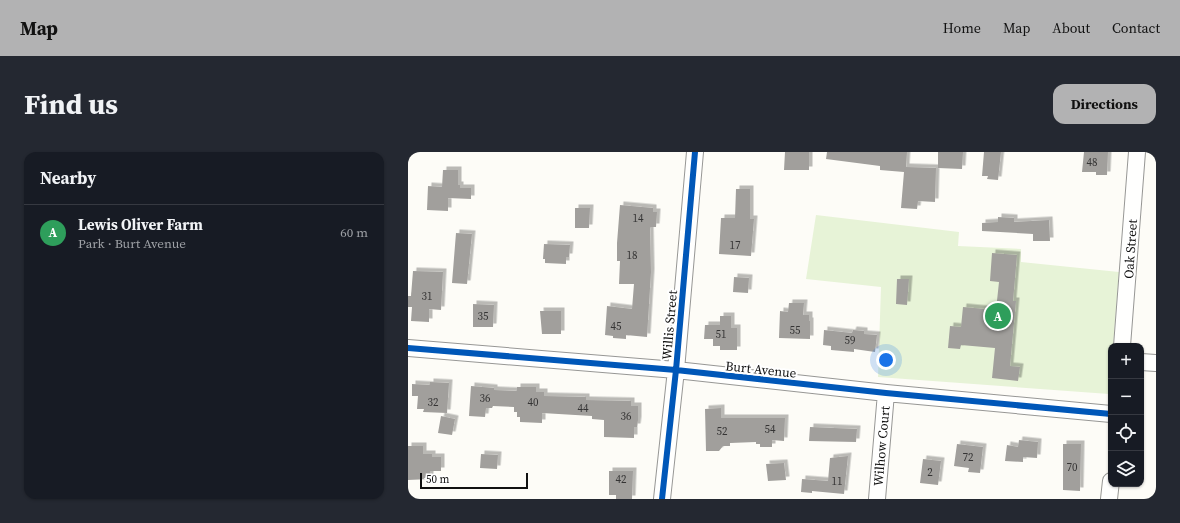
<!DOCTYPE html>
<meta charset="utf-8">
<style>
:root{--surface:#171b24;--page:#242831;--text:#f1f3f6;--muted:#9ea1a6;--line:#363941;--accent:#b2b2b3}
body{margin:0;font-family:"Source Serif 4",serif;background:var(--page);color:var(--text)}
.controls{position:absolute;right:12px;bottom:12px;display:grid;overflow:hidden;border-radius:8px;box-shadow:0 1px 3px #0004}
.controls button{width:36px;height:36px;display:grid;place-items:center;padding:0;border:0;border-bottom:1px solid var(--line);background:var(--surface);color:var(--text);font:20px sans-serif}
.scale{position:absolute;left:12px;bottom:10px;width:108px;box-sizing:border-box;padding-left:4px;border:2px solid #111;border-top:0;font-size:11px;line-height:14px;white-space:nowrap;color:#111;-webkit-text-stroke:3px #fff;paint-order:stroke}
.you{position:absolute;left:478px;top:208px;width:14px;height:14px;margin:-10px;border:3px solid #fff;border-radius:50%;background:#1a73e8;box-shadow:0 0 0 6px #1a73e833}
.badge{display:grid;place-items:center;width:26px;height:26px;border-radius:50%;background:var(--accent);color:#fff;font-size:13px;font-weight:700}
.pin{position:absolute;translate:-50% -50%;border:2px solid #fff;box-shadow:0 1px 4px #0006}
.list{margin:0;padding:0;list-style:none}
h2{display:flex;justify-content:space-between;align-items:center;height:52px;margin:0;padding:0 16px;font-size:17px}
h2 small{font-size:13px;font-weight:400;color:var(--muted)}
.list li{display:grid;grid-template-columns:26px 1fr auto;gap:12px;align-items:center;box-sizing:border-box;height:56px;padding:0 16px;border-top:1px solid var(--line)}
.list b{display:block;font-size:15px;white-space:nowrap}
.list p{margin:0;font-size:13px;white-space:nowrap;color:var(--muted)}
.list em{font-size:13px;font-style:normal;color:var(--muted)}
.icon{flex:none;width:22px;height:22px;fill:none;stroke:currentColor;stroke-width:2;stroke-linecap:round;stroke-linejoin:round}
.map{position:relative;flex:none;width:748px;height:347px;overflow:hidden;border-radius:12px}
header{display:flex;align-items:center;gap:24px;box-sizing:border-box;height:56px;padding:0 20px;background:var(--accent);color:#111}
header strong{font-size:19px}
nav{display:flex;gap:22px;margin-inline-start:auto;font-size:14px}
.intro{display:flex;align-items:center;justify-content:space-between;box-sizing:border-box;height:96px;padding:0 24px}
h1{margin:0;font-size:28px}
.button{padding:10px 18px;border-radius:12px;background:var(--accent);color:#111;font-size:14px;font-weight:700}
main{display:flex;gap:24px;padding:0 24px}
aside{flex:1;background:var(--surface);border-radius:12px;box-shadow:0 1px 3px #0004}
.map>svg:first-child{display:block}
.green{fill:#e7f3d7}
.building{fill:#a19f9c;filter:url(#shadow)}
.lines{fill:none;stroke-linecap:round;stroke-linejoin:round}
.minor-casing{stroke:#979795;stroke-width:18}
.minor{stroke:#fffffe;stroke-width:16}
.cycleway-casing{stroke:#fff;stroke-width:8}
.cycleway{stroke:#0057b8;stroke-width:6}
.labels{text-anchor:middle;stroke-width:4;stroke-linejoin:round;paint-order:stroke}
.number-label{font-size:11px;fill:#353434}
.street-label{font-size:13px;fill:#111;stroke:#fff}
</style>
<header>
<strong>Map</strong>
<nav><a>Home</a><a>Map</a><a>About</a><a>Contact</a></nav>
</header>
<div class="intro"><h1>Find us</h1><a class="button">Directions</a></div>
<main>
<aside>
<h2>Nearby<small></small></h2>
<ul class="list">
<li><span class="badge" style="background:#2e9e5b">A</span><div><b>Lewis Oliver Farm</b><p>Park · Burt Avenue</p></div><em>60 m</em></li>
</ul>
</aside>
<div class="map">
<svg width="748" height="347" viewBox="0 0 748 347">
<defs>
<filter id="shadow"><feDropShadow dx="3.5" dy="-3.5" stdDeviation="0" flood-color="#0004"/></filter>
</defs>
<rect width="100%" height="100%" fill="#fdfcf7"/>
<!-- green -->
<path class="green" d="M408,63L551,80L550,94L613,97V110L711,120L705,194H703L701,242L470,225L473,135L398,127Z"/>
<!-- building -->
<path class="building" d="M377,0H401V18H376Z
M419,0H499L498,15L528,16L527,50L510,49L509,57L493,56L496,20L472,18V14L418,7Z
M530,0H555L554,17L530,16Z
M576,0H593L590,28L579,27L580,24H574Z
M676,0H700L699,23H688V20H674Z
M35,18H50V33H52V36H63V47L40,46V59L19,58L20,34L34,35Z
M328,37H342V67H346L343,104L311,102L313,66H327Z
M212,53L245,56V60H249L248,75H242L243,120L239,185L218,183V187L205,186V184L197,183L199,154L224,157L226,132H211L212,109H209V91Z
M167,56H182L181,76H167Z
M590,65L606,66V70L641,68L642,89H625V82L574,79V71L590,70Z
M48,81L64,82L59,132L44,131Z
M136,92L162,93L161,105H158V112L137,111V107H135Z
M584,101L609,103L605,149H608L602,214L612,215L610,229L584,226L587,196L553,193L552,197L540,196L542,174L553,175L555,155L588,158L591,130L582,129Z
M5,119L35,120L33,158L21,157V170L3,169L4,155H0V144H3Z
M326,125L341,126L340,141L325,140Z
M489,127H501L499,153L488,152Z
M381,151H396L395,163H401V169H402V187L371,186L372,159L380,160Z
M65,152L86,153L85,175H65Z
M132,159H153V182H134Z
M312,164H323V176H329V198H312V194H305V187H296L297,173H312Z
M416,178L444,181L445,178L456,179V182L469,183L467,200L446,197V200L423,198V194L415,193Z
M22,230L41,231L39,261L15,260L16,257H9L10,244H4V232L22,233Z
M63,234L86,236V238L109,239V235H128V240H136V244L178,245V248L223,249V254H230V268L229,275H226V286L196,285V268L184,267V264L134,261V271L112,270V265H109V260H106V255L85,254L84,256H78L77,265L61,264Z
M313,256V266H377L376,289L364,288V295H352V292H348V290L322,291V294H315L311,299H298L297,257Z
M33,264L47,267L44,283L30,281Z
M402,275L449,277L448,290L401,289Z
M611,288L630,290L629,306L615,305V310L597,309L599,293L610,295Z
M549,292L575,295L572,321L560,320L561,316L546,314Z
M655,292H673L672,339L655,338Z
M0,294H15V302H24V305H33V319H22V327L0,328Z
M73,302L90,303L89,317L72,316Z
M440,304L436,342L404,339V341L393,340L394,327L420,329L422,306Z
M515,307L533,309L530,333L512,331Z
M376,311L378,328L360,329L358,312Z
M201,319H225L224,347H208V343H201Z"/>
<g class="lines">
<!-- minor casing -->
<g class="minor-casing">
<path id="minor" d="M714,194L729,0
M0,196L268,218L478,241L703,262
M733,210L748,211
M254,347L268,218L287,0
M469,347L478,241
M701,347L703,329"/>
</g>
<!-- minor -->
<use href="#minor" class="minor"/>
<!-- cycleway casing -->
<g class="cycleway-casing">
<path id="cycleway" d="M0,196L268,218L478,241L703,262
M254,347L268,218L287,0"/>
</g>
<!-- cycleway -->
<use href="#cycleway" class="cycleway"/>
</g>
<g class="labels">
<!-- number labels -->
<g class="number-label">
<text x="684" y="14">48</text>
<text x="230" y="70">14</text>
<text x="327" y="97">17</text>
<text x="224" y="107">18</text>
<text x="19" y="148">31</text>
<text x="75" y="168">35</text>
<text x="208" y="178">45</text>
<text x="387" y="182">55</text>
<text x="313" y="186">51</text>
<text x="442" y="192">59</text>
<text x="77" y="250">36</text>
<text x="25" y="254">32</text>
<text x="125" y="254">40</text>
<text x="175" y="260">44</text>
<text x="218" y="268">36</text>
<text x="362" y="281">54</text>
<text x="314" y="283">52</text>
<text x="560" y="309">72</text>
<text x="664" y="319">70</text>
<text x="522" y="324">2</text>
<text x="213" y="331">42</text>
<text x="429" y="333">11</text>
</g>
<!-- street labels -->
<g class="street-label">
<text transform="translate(722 97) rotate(-86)" y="5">Oak Street</text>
<text transform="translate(261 173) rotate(-85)" y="5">Willis Street</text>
<text transform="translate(353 217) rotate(6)" y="5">Burt Avenue</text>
<text transform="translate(473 294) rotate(-85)" y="5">Wilhow Court</text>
</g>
</g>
</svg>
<div class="controls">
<button>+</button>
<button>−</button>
<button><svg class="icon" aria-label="locate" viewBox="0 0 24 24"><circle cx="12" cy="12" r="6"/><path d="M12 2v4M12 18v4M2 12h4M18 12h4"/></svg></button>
<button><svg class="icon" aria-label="layers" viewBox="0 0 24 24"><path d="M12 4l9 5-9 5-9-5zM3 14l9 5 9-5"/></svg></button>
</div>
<div class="scale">50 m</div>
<div class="you"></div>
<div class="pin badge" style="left:590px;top:164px;background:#2e9e5b">A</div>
</div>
</main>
